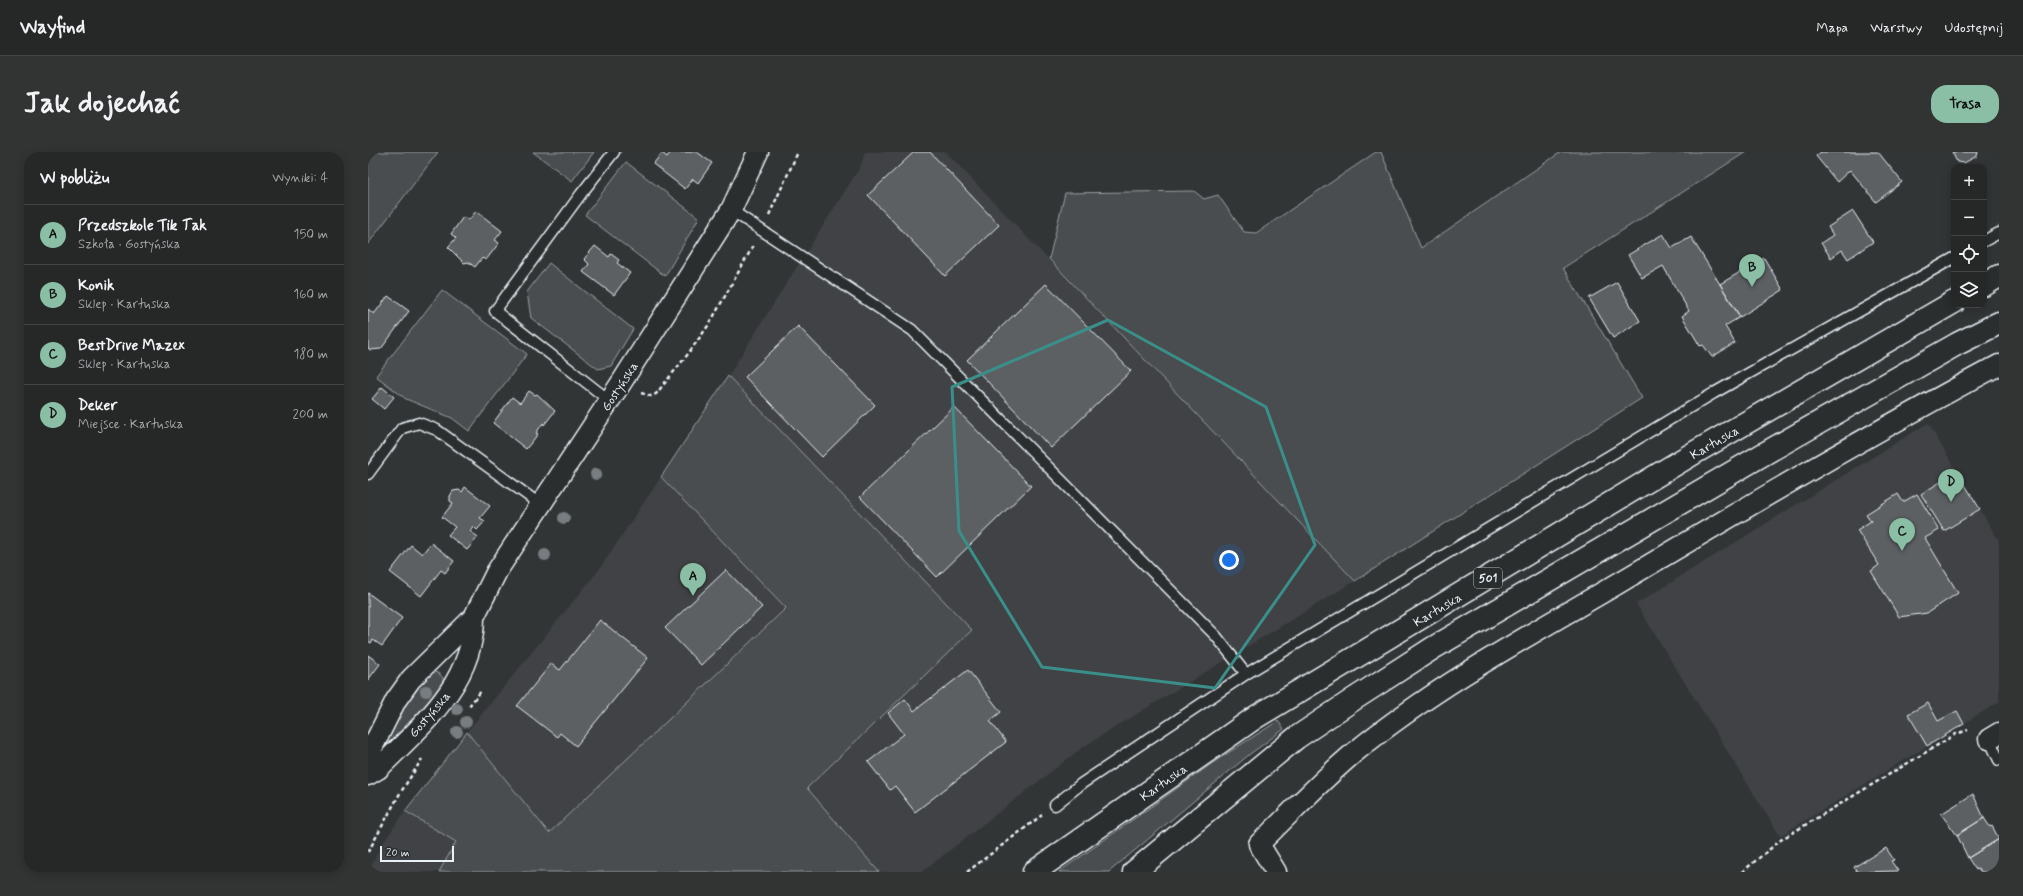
<!DOCTYPE html>
<html lang="pl">
<meta charset="utf-8">
<style>
:root{--surface:#262828;--page:#323434;--text:#f1f3f6;--muted:#a4a6a8;--line:#424445;--accent:#8abfa5}
body{margin:0;font-family:Mynerve,sans-serif;background:var(--page);color:var(--text)}
.controls{position:absolute;right:12px;top:12px;display:grid;overflow:hidden;border-radius:8px;box-shadow:0 2px 10px #0003}
.controls button{width:36px;height:36px;display:grid;place-items:center;padding:0;border:0;border-bottom:1px solid var(--line);background:var(--surface);color:var(--text);font:20px sans-serif}
.scale{position:absolute;left:12px;bottom:10px;width:74px;box-sizing:border-box;padding-left:4px;border:2px solid #e8f1f8;border-top:0;font-size:11px;line-height:14px;white-space:nowrap;color:#e8f1f8;-webkit-text-stroke:3px #2a2d2e;paint-order:stroke}
.you{position:absolute;left:861px;top:408px;width:14px;height:14px;margin:-10px;border:3px solid #fff;border-radius:50%;background:#1a73e8;box-shadow:0 0 0 6px #1a73e833}
.badge{display:grid;place-items:center;width:26px;height:26px;border-radius:50%;background:var(--accent);color:#111;font-size:13px;font-weight:700}
.pin{position:absolute;translate:-50% -33px;filter:drop-shadow(0 1px 2px #0008)}
.pin::after{content:'';position:absolute;top:21px;width:14px;height:12px;background:inherit;clip-path:polygon(0 0,100% 0,50% 100%)}
.list{margin:0;padding:0;list-style:none}
h2{display:flex;justify-content:space-between;align-items:center;height:52px;margin:0;padding:0 16px;font-size:17px}
h2 small{font-size:13px;font-weight:400;color:var(--muted)}
.list li{display:grid;grid-template-columns:26px 1fr auto;gap:12px;align-items:center;box-sizing:border-box;height:60px;padding:0 16px;border-top:1px solid var(--line)}
.list b{display:block;font-size:15px;white-space:nowrap}
.list p{margin:0;font-size:13px;white-space:nowrap;color:var(--muted)}
.list em{font-size:13px;font-style:normal;color:var(--muted)}
.icon{flex:none;width:22px;height:22px;fill:none;stroke:currentColor;stroke-width:2;stroke-linecap:round;stroke-linejoin:round}
.map{position:relative;flex:none;width:1631px;height:720px;overflow:hidden;border-radius:16px}
header{display:flex;align-items:center;gap:24px;box-sizing:border-box;height:56px;padding:0 20px;background:var(--surface);border-bottom:1px solid var(--line)}
header strong{font-size:19px}
nav{display:flex;gap:22px;margin-inline-start:auto;font-size:14px}
.intro{display:flex;align-items:center;justify-content:space-between;box-sizing:border-box;height:96px;padding:0 24px}
h1{margin:0;font-size:28px}
.button{padding:10px 18px;border-radius:16px;background:var(--accent);color:#111;font-size:14px;font-weight:700}
main{display:flex;gap:24px;padding:0 24px}
aside{flex:1;background:var(--surface);border-radius:16px;box-shadow:0 2px 10px #0003}
.map>svg:first-child{display:block}
.built{fill:#3f4244}
.green{fill:#494d4f;stroke:#989fa4}
.building{fill:#5c6063;stroke:#e8f1f8}
.lines{fill:none;stroke-linecap:round;stroke-linejoin:round}
.service-casing{stroke:#e8f1f8;stroke-width:13}
.minor-casing{stroke:#e8f1f8;stroke-width:23}
.primary-casing{stroke:#e8f1f8;stroke-width:25}
.path{stroke:#e8f1f8;stroke-width:2.5;stroke-dasharray:4 3;stroke-linecap:butt}
.service{stroke:#2a2d2e;stroke-width:10}
.minor{stroke:#2a2d2e;stroke-width:20}
.primary{stroke:#2a2d2e;stroke-width:22}
.tree{fill:#777d80}
.marked{fill:none;stroke:#3a8f8a;stroke-width:3;stroke-linejoin:round}
.labels{text-anchor:middle;stroke-width:4;stroke-linejoin:round;paint-order:stroke}
.shield{fill:#2a2d2e;stroke:#afb6bb;stroke-width:1}
.shield-label{font-size:12px;font-weight:bold;fill:#e8f1f8}
.street-label{font-size:13px;fill:#e8f1f8;stroke:#2a2d2e}
</style>
<header>
<strong>Wayfind</strong>
<nav><a>Mapa</a><a>Warstwy</a><a>Udostępnij</a></nav>
</header>
<div class="intro"><h1>Jak dojechać</h1><a class="button">Trasa</a></div>
<main>
<aside>
<h2>W pobliżu<small>Wyniki: 4</small></h2>
<ul class="list">
<li><span class="badge">A</span><div><b>Przedszkole Tik Tak</b><p>Szkoła · Gostyńska</p></div><em>150 m</em></li>
<li><span class="badge">B</span><div><b>Konik</b><p>Sklep · Kartuska</p></div><em>160 m</em></li>
<li><span class="badge">C</span><div><b>BestDrive Mazex</b><p>Sklep · Kartuska</p></div><em>180 m</em></li>
<li><span class="badge">D</span><div><b>Deker</b><p>Miejsce · Kartuska</p></div><em>200 m</em></li>
</ul>
</aside>
<div class="map">
<svg width="1631" height="720" viewBox="0 0 1631 720">
<rect width="100%" height="100%" fill="#323536"/>
<filter id="ink" filterUnits="userSpaceOnUse"><feTurbulence type="fractalNoise" baseFrequency=".025" numOctaves="2"/><feDisplacementMap in="SourceGraphic" scale="8" xChannelSelector="R" yChannelSelector="G"/><feConvolveMatrix kernelMatrix="1 2 1 2 8 2 1 2 1" color-interpolation-filters="sRGB"/></filter>
<g filter="url(#ink)">
<!-- built -->
<path class="built" d="M497,0H578L987,429L715,595L554,720H511L439,636L604,478L360,224L492,15Z
M1560,271L1631,389V550L1412,684L1268,452Z
M293,325L418,456L181,681L99,580L230,419Z
M37,659L88,690L71,720H0L13,694Z"/>
<!-- green -->
<path class="green" d="M0,0H70L0,92Z
M165,0H226L204,29Z
M1008,0H1013L1053,96L1193,0H1378L1195,116L1274,246L987,429L681,107L697,41L826,39L836,47L850,43L876,80L888,81Z
M258,10L331,66L297,124L217,63Z
M181,111L265,177L243,214L230,217L163,166L159,140Z
M74,138L159,202L101,279L84,266L38,247L8,224Z
M360,224L604,478L439,636L511,720H71L88,690L37,659L99,580L181,681L418,456L293,325Z
M67,520C76,523 76,528 76,537L26,592L18,588L36,548L56,522Z
M910,569L916,577L882,602L741,720H691L849,608Z"/>
<!-- building -->
<path class="building" d="M303,0H329L344,11L330,31L325,27L317,37L285,12L294,1L299,5Z
M546,0H562L631,73L577,124L500,43Z
M1453,0H1510L1534,30L1508,50L1482,18L1469,30L1448,4Z
M1584,0H1610L1609,4L1596,11L1589,10Z
M108,59L134,79L127,88L131,91L118,108L114,106L107,115L100,110L96,111L80,95L88,86L83,82L95,65L101,68Z
M1485,59L1505,90L1480,107L1474,98L1463,106L1453,91L1465,83L1460,75Z
M1295,82L1304,96L1323,85L1372,165L1357,174L1367,191L1344,205L1335,193L1332,194L1314,164L1321,159L1295,114L1274,126L1260,103Z
M227,94L241,105L243,102L251,108L249,111L262,121L246,143L215,120L221,112L216,107Z
M1396,106L1415,138L1372,165L1352,132Z
M1249,130L1272,169L1245,186L1221,146Z
M678,132L763,219L683,296L599,208Z
M20,144L41,159L13,197L2,198L0,196V157L6,162Z
M430,174L507,253L454,305L377,225Z
M14,235L26,245L16,257L4,247Z
M161,239L167,243L169,242L187,259L176,273L175,271L168,281L170,282L158,297L125,271L144,245L152,251Z
M586,255L663,334L569,425L492,345Z
M1589,320L1612,357L1576,379L1553,342Z
M97,335L122,354L112,366L117,369L109,378L105,374L102,379L110,385L99,398L80,383L87,375L74,365L85,351L82,349V344L85,339L91,338L94,340Z
M1530,342L1535,350L1549,342L1571,378L1557,386L1590,441L1559,461L1531,465L1503,419L1511,413L1489,378L1503,369L1498,362Z
M63,391L86,409L77,421L73,418L53,444L22,420L43,393L54,402Z
M358,418L394,455L333,513L297,476Z
M0,441L34,466L14,494L5,488L3,491L0,489Z
M232,468L280,506L208,594L192,581L189,585L149,554L183,512L192,518Z
M0,503L12,512L0,528Z
M600,518L633,560L622,569L638,590L547,660L527,634L522,638L500,610L536,582L520,561L537,547L546,559Z
M1560,551L1570,569L1589,559L1596,572L1559,594L1540,562Z
M1605,642L1616,666L1589,683L1573,662Z
M1616,666L1622,675L1624,674L1631,687L1600,706L1589,683Z
M1631,687V717L1626,720H1612L1610,717L1608,718L1600,706Z
M1518,696L1526,708L1523,709L1530,719L1489,720L1486,715Z"/>
<g class="lines">
<!-- service casing -->
<g class="service-casing">
<path id="service" d="M363,58L544,178L848,484L878,522
M1616,89L1631,81
M242,249L127,159L213,42L246,0
M0,322L34,276L51,271L69,278L173,353
M1621,587L1631,608
M687,653L713,632L878,522L1346,241L1586,106"/>
</g>
<!-- minor casing -->
<g class="minor-casing">
<path id="minor" d="M1621,587L1631,581
M0,604L28,548L43,527L106,465L129,419L255,228L363,58L390,0
M0,623L10,617C53,574 106,531 106,465
M908,720L891,692C923,661 953,628 987,600C1068,534 1160,484 1249,432C1375,357 1502,282 1631,213"/>
</g>
<!-- primary casing -->
<g class="primary-casing">
<path id="primary" d="M1616,133L1631,124
M666,720L888,565L1326,301L1586,150
M766,720L928,586L986,547L1065,496L1394,303L1589,192L1631,171"/>
</g>
<!-- path -->
<path class="path" d="M401,63L430,0
M273,241L283,244L288,242L320,202L342,171L385,94
M101,554L114,538
M0,700L31,643L54,607
M599,720L674,663
M1374,720L1414,687L1588,582L1600,578"/>
<!-- service -->
<use href="#service" class="service"/>
<!-- minor -->
<use href="#minor" class="minor"/>
<!-- primary -->
<use href="#primary" class="primary"/>
</g>
<!-- trees -->
<g class="tree">
<circle cx="228" cy="322" r="6"/>
<circle cx="196" cy="366" r="6"/>
<circle cx="177" cy="403" r="6"/>
<circle cx="58" cy="539" r="6"/>
<circle cx="89" cy="557" r="6"/>
<circle cx="98" cy="570" r="6"/>
<circle cx="89" cy="580" r="6"/>
</g>
</g>
<!-- marked area -->
<path class="marked" d="M740,168L898,255L947,393L847,536L674,515L591,379L584,235Z"/>
<g class="labels">
<!-- shield labels -->
<rect class="shield" x="1106" y="416" width="28" height="20" rx="3"/>
<g class="shield-label">
<text x="1120" y="430">501</text>
</g>
<!-- street labels -->
<g class="street-label">
<text transform="translate(251 234) rotate(-57)" y="5">Gostyńska</text>
<text transform="translate(1346 290) rotate(-30)" y="5">Kartuska</text>
<text transform="translate(1069 457) rotate(-31)" y="5">Kartuska</text>
<text transform="translate(61 562) rotate(-49)" y="5">Gostyńska</text>
<text transform="translate(795 630) rotate(-35)" y="5">Kartuska</text>
</g>
</g>
</svg>
<div class="controls">
<button>+</button>
<button>−</button>
<button><svg class="icon" aria-label="locate" viewBox="0 0 24 24"><circle cx="12" cy="12" r="6"/><path d="M12 2v4M12 18v4M2 12h4M18 12h4"/></svg></button>
<button><svg class="icon" aria-label="layers" viewBox="0 0 24 24"><path d="M12 4l9 5-9 5-9-5zM3 14l9 5 9-5"/></svg></button>
</div>
<div class="scale">20 m</div>
<div class="you"></div>
<div class="pin badge" style="left:325px;top:444px">A</div>
<div class="pin badge" style="left:1384px;top:135px">B</div>
<div class="pin badge" style="left:1534px;top:399px">C</div>
<div class="pin badge" style="left:1583px;top:350px">D</div>
</div>
</main>
